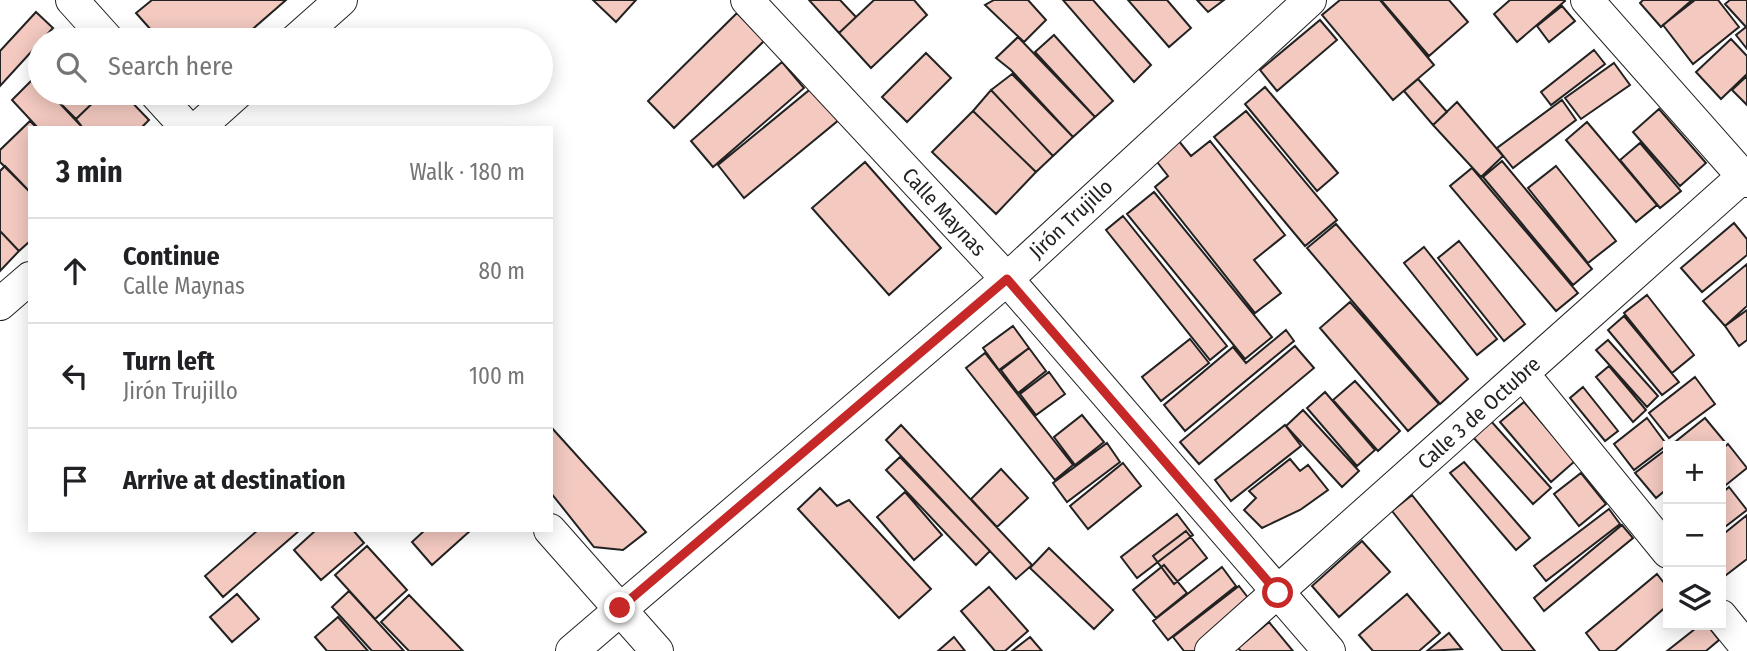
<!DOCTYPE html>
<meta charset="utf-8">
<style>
:root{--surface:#fff;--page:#f6f6f6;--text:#202124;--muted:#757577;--line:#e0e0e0}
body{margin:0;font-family:"Fira Sans Condensed",sans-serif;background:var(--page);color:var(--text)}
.controls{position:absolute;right:21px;bottom:21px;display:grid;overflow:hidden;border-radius:0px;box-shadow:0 4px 18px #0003}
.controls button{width:63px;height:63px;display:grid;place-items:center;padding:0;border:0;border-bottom:2px solid var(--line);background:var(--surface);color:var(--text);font:35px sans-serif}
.stop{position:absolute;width:21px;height:21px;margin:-16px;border:5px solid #c62828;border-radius:50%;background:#fff}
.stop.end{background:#c62828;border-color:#fff;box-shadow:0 2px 7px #0008}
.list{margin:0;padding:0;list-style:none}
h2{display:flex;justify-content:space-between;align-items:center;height:91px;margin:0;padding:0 28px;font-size:30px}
h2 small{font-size:23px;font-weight:400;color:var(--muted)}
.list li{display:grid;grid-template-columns:46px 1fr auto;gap:21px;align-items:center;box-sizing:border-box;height:105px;padding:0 28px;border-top:2px solid var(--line)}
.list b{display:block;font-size:26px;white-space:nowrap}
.list p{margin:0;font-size:23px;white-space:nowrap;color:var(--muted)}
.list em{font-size:23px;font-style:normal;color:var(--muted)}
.icon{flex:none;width:38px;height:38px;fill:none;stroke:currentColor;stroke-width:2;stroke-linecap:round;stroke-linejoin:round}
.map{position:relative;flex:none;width:1747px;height:651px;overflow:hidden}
.search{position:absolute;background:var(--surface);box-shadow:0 4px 18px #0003;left:28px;top:28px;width:525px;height:77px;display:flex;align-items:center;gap:18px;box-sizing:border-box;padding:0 24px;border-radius:38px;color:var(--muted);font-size:26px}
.panel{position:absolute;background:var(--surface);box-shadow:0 4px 18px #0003;left:28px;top:126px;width:525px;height:406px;border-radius:0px}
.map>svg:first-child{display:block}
.building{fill:#f3c9c0;stroke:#222;stroke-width:2}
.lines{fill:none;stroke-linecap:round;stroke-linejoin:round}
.street-casing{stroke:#222;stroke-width:34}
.street{stroke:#fff;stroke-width:32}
.route{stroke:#c62828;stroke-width:9}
.labels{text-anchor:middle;stroke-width:5;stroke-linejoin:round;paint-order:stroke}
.street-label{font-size:21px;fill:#222;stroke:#fff}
</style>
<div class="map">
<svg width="1747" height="651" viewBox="0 0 1747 651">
<rect width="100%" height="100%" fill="#fff"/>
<!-- building -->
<path class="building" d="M152,0H286L240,40H160L136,13Z
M593,0H636L616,22Z
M809,0H840L856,17L839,33Z
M874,0H914L927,15L871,68L839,33Z
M994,0H1028L1046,20L1024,42L985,5Z
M1063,0H1093L1151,65L1134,82Z
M1128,0H1167L1191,28L1169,47Z
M1197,0H1224L1208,12Z
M1340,0H1380L1434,65L1393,100L1322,15Z
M1381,0H1449L1468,22L1429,56Z
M1510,0H1564L1565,1L1517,42L1494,14Z
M1643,0H1692L1661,27L1640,3Z
M1695,0H1718L1739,27L1693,64L1663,25Z
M1730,0H1747V49L1736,35L1746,27L1725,4Z
M1562,6L1575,21L1549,42L1537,26Z
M36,12L53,28L0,86V51Z
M737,13L764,41L674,128L648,101Z
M1320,20L1337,40L1277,91L1260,70Z
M1054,35L1113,101L1095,117L1035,52Z
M1018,37L1095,117L1073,137L1011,70L996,58Z
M1731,39L1747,56V74L1721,99L1696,72Z
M1594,50L1605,64L1551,105L1541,92Z
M926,53L951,78L907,122L882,97Z
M782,62L804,88L713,167L691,141Z
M1614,63L1630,85L1581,119L1565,98Z
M1012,74L1073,137L1053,156L991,90Z
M1747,76V105L1732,90Z
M34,78L40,84V93H50L83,128H38L12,100Z
M1418,79L1447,112L1433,125L1404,91Z
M813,87L840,119L744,198L718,165Z
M1265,87L1338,173L1317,191L1245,104Z
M991,90L1053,156L1036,172L973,111Z
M60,93H103L76,119L55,98Z
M103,93H123L149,120L141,128H83L76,119Z
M1562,100L1576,120L1513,168L1497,148Z
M1457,102L1503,156L1481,177L1433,125Z
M1659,109L1706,163L1680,186L1633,132Z
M973,111L1036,172L996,214L932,152Z
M1246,111L1337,220L1305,246L1214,137Z
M30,121L37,128H30V192L0,162V150Z
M1587,122L1657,205L1636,222L1566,140Z
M1178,140L1191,156L1210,141L1285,235L1254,260L1281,293L1255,313L1155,187L1168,176L1154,158Z
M1640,143L1681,191L1660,208L1620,160Z
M1502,161L1592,269L1573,285L1483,177Z
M865,162L941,248L889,295L812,208Z
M5,166L30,192V241L19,251L0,231V171Z
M1556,166L1616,241L1588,263L1528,188Z
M1472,168L1578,293L1556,311L1450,186Z
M1154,192L1272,337L1245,359L1127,214Z
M1123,216L1227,346L1210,360L1106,230Z
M1734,223L1747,239V255L1702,292L1681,268Z
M1336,224L1468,379L1440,404L1307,248Z
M0,231L19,251L0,271Z
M1459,241L1525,324L1504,341L1438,258Z
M1424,247L1497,339L1477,355L1404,263Z
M1747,264V306L1725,326L1703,301Z
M1647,295L1694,355L1672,373L1624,313Z
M1350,302L1439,404L1408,431L1320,328Z
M1747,310V340L1739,346L1725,326Z
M1624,316L1679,382L1662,395L1608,330Z
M1013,326L1029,348L999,370L983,348Z
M1286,330L1294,341L1185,431L1164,405L1233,347L1246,363Z
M1190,339L1209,363L1161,401L1142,377Z
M1608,340L1658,396L1647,407L1596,350Z
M1295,346L1314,368L1199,464L1180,442Z
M1029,348L1046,371L1018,393L1001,370Z
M985,353L1073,465L1055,480L966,368Z
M1609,366L1646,410L1633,422L1596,377Z
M1049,372L1065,394L1036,415L1020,394Z
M1695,377L1715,404L1669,438L1649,413Z
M1355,381L1400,431L1378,451L1333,400Z
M1583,387L1618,431L1605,441L1570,398Z
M1325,392L1375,450L1357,466L1307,408Z
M1524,402L1575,461L1551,482L1500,422Z
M1303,410L1359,471L1342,487L1286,426Z
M1082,415L1104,442L1075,465L1054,437Z
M1647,418L1667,445L1634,470L1614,444Z
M1705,418L1725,442L1719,446H1670Z
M1490,420L1551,488L1533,504L1472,436Z
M901,425L1032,565L1016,579L886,440Z
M1285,425L1301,446L1231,501L1215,480Z
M551,427L646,532L623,550L594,547L551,493Z
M1107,443L1120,462L1067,502L1053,483Z
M1728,444L1747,468L1721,489V450Z
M1668,448V488L1656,498L1635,473Z
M900,457L990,551L976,565L886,470Z
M1290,459L1300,471L1308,465L1328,490L1300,510L1262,528L1244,510L1256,498L1249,491Z
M1464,462L1530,538L1516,550L1450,473Z
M1123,463L1141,486L1088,529L1070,506Z
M1001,469L1028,498L997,527L971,499Z
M1581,473L1606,504L1579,526L1554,494Z
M1729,487L1747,510L1721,530V494Z
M820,488L837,506L849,500L931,589L899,618L798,509Z
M905,492L942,535L914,560L877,517Z
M1412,495L1535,651H1503L1392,511Z
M1609,509L1620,524L1546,581L1534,566Z
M1177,514L1193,535L1137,578L1121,557Z
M1747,515V559L1721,579V536Z
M1622,525L1633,538L1544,611L1534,598Z
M258,530H300L223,597L205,576Z
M316,530H353L364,543L321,580L294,550Z
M425,530H471L432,565L412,542Z
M1186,531L1207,558L1174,584L1153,556Z
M1362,541L1390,572L1339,617L1312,586Z
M367,546L407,590L375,619L335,575Z
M1049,548L1113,610L1094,629L1030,568Z
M1164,565L1187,593L1156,618L1133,590Z
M1222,567L1236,586L1168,640L1153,621Z
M1657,574L1668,588V605L1615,651H1600L1586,633Z
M1239,586L1256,608L1199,651H1184L1173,637Z
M989,587L1028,631L1005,651H995L961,611Z
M349,591L404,651H372L332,607Z
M237,594L259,619L232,642L210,617Z
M1407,594L1440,633L1419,651H1373L1359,635Z
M409,595L463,651H409L381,622Z
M338,617L368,651H327L315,637Z
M1269,622L1293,651H1241L1238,648Z
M1700,625H1707L1719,640L1706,651H1667Z
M1449,633L1462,649L1427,651Z
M954,637L965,651H938Z
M1030,637L1042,651H1012Z"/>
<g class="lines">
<!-- street casing -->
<g class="street-casing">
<path id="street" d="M72,0L108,40
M747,0L1007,279L1329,651
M1587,0L1747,181
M296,40L341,0
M155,93L187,128
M198,128L237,93
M0,304L30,278
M1523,374L1668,552
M550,530L657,651
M1721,616L1747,648
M572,651L1007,279L1310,0
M1211,651L1747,173"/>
</g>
<!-- street -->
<use href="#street" class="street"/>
</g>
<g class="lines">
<!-- route -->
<path class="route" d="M620,608L1007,279L1278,593"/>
</g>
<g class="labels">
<!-- street labels -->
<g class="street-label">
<text transform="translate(944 212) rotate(47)" y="7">Calle Maynas</text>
<text transform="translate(1071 219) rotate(-43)" y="7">Jirón Trujillo</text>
<text transform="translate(1479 413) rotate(-42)" y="7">Calle 3 de Octubre</text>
</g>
</g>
</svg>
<div class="controls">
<button>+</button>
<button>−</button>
<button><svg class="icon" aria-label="layers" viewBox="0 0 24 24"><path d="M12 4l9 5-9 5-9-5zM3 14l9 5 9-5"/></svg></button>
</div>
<div class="stop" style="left:1278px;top:593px"></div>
<div class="stop end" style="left:620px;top:608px"></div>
<div class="search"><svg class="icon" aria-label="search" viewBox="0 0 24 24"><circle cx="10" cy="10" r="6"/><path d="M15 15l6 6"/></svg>Search here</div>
<section class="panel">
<h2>3 min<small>Walk · 180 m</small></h2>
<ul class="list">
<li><svg class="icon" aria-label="ahead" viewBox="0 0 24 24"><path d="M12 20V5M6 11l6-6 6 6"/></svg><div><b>Continue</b><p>Calle Maynas</p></div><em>80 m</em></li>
<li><svg class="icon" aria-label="left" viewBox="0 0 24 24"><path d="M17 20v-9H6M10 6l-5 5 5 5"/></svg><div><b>Turn left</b><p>Jirón Trujillo</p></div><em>100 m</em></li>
<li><svg class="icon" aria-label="arrive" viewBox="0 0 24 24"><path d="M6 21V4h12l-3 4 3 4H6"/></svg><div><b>Arrive at destination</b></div></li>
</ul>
</section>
</div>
